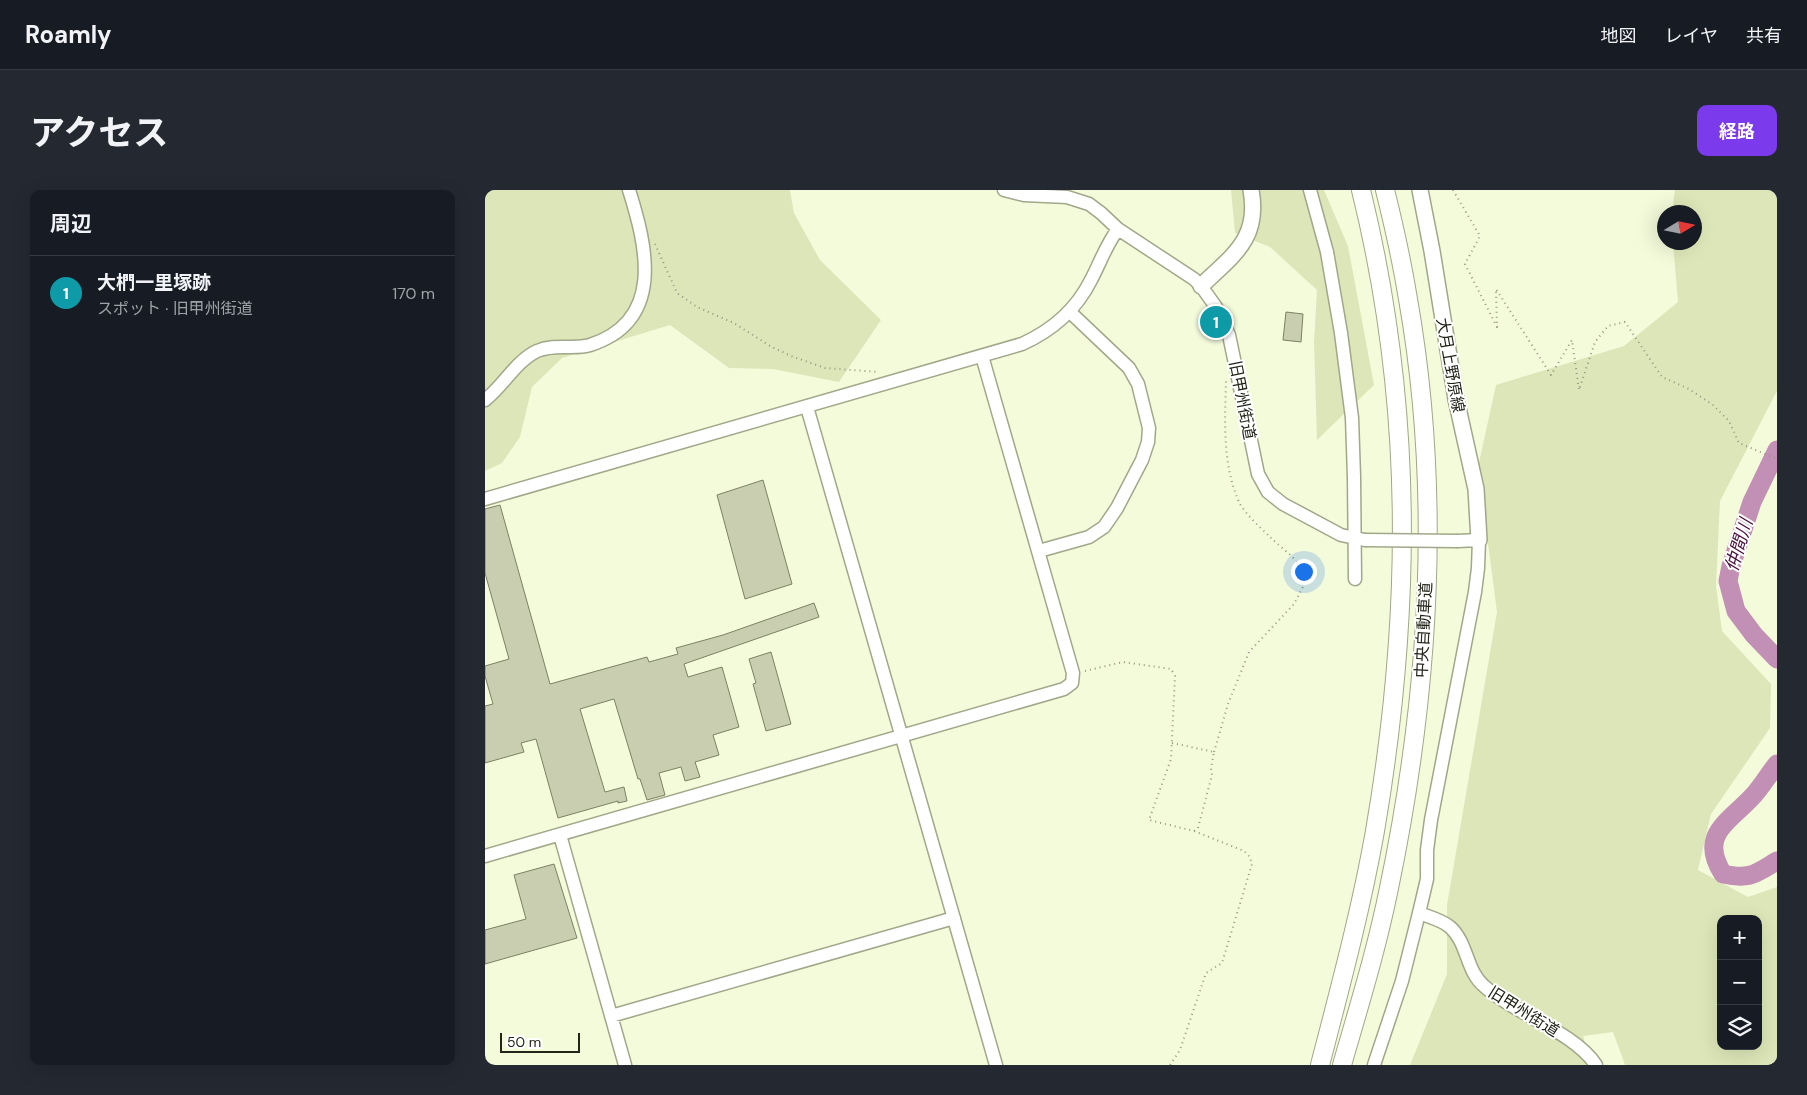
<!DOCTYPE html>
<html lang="ja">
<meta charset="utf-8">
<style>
:root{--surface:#171b24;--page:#242831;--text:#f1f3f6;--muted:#9ea1a6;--line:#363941;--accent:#7c3aed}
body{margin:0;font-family:"DM Sans","Noto Sans JP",sans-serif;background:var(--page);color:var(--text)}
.controls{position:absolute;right:15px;bottom:15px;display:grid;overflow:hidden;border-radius:10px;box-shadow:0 5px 20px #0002}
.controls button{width:45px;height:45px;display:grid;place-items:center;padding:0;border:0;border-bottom:1px solid var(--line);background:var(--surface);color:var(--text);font:25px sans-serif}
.compass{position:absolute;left:1172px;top:15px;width:45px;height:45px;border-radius:50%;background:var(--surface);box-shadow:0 5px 20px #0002;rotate:80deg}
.scale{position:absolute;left:15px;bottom:12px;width:80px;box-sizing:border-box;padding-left:5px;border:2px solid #232519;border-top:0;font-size:14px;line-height:18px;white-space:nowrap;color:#232519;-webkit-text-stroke:4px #fff;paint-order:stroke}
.you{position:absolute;left:818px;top:381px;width:18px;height:18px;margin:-12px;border:4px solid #fff;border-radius:50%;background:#1a73e8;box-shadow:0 0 0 8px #1a73e833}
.badge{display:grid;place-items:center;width:32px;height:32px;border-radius:50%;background:var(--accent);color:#fff;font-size:16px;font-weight:700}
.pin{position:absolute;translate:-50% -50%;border:2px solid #fff;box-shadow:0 1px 5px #0006}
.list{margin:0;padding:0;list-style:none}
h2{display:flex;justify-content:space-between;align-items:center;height:65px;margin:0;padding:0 20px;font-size:21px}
h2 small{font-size:16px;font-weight:400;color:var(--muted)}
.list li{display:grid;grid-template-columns:32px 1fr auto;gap:15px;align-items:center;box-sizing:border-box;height:75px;padding:0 20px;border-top:1px solid var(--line)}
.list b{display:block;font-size:19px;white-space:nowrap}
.list p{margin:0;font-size:16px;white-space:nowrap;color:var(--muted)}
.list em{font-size:16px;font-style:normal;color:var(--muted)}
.icon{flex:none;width:28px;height:28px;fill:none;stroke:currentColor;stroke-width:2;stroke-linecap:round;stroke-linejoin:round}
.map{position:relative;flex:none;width:1292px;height:875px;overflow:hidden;border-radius:10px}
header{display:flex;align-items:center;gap:30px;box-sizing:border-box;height:70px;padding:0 25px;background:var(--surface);border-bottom:1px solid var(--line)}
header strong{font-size:24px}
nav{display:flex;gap:28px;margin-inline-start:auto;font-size:18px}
.intro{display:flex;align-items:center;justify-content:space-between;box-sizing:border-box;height:120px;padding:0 30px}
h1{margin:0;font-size:35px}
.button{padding:12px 22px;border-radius:10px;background:var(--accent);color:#fff;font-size:18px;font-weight:700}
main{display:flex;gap:30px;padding:0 30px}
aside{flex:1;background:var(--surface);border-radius:10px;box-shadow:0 5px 20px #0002}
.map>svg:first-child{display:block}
.green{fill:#dde6b8;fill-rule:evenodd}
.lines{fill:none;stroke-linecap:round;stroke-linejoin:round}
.river{stroke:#c190b4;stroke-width:19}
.building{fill:#c8ceaf;stroke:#7b8164}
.minor-casing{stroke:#a1a789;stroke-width:15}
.major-casing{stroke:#a1a789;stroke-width:18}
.highway-casing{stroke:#a1a789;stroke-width:20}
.path{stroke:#939881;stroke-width:2;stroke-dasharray:1 4;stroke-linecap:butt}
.minor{stroke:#fff;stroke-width:12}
.major{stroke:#fff;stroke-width:15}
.highway{stroke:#fff;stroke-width:18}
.minor-bridge-casing{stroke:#a1a789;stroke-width:15;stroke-linecap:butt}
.minor-bridge{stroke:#fff;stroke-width:12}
.labels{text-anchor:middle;stroke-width:4;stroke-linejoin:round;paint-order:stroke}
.street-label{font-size:16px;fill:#232519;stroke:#fff}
.water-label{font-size:18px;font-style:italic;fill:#4b1040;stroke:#fff}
</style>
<header>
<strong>Roamly</strong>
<nav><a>地図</a><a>レイヤ</a><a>共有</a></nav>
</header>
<div class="intro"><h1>アクセス</h1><a class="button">経路</a></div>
<main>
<aside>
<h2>周辺<small></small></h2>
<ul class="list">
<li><span class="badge" style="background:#0f9aa8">1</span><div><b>大椚一里塚跡</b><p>スポット · 旧甲州街道</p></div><em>170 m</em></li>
</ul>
</aside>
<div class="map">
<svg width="1292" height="875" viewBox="0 0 1292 875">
<rect width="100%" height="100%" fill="#f4fbdb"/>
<!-- green -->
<path class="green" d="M0,0H305L309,23L335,70L396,130L354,192L288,179L244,178L185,135L77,168L47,197L35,247L17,273L0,281Z
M746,0H839L863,56L889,195L832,250L829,152L832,100L785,57L750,43Z
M1190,0H1292V201L1235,311L1231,396L1237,441L1286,494L1285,538L1226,624L1213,680L1263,707L1292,697V875H1140L1128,842L1098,846L1107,875H925L962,784V715L1012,422L993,277L1011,195L1139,156L1193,112L1188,53L1210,52V22H1187ZM1236,729H1273V856H1236Z"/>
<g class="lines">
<!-- river -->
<path class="river" d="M1292,260L1267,312L1246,376L1243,391L1251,421L1269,445L1292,469
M1292,574C1283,585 1276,598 1266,608C1241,634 1214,646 1238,684C1265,690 1270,684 1292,671"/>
</g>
<!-- building -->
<path class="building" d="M801,122L818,124L816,152L798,150Z
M278,290L307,394L260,409L232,305Z
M15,315L65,494L162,467L164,472L193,464L191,458L238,445L329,413L334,427L199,474L203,487L237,477L254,537L228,545L234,565L210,572L215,587L200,591L196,577L174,583L180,605L162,610L155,589H153L129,509L95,519L120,602L139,597L142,611L133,613V611L73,628L51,549L36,553L39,562L0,573V516L8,514L0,486V476L24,469L0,383V319Z
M286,462L306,534L281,541L268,494L271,493L264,469Z
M69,674L92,748L0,774V740L41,729L29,685Z"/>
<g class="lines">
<!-- minor casing -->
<g class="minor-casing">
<path id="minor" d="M519,0L539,5L582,7L604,14L616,23L633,39L709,89L716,96L731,117L744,145L773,284L783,302L798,314L856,345L880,350
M825,0L842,62L856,143L867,228L869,287L870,389
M0,210C18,196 31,171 52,161C70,153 89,160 105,155C180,131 162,57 144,0
M322,217L511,875
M0,309L537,154C568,140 591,120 606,90C615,73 621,55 633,39
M554,361L604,347L619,337L632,318L657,270L663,252L664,238L653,194L644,178L585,122
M75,645L140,875
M0,666L579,499L587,493L588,483L497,166
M934,723C944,727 957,730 965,737C983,753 981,781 999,796C1031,825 1088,841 1111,875
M126,826L469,728
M889,875L917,791L934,723L942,689V660L946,630L990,402L993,378L994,350L973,351"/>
</g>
<!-- major casing -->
<g class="major-casing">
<path id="major" d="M935,0L947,61L971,209L991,299L994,350
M716,96C748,65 775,49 766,0"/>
</g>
<!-- highway casing -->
<g class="highway-casing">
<path id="highway" d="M835,875C855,798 876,720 890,641C927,424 929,215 876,0
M857,875C874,816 892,758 904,698C944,506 957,303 923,109C917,72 909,36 900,0"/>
</g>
<!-- path -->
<path class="path" d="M968,0L995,46L980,74L1012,137L1011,99L1066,185L1087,150L1094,200L1110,152L1123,136L1140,132L1177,187L1204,199L1228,215L1244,231L1254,253L1292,269
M170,54L192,103L212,117L249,133L285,156L306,166L340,178L394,182
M600,481L638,472L686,479L690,486L686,569L664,630L709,641L759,661L765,667L767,674L737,773L721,783L695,860L685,875
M687,553L729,562L726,578L727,585L713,638L709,641
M729,562L743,514L764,462L809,414L822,389C818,372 797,359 785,347C775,337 760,324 754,312C737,274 740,230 741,190"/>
<!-- minor -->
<use href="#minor" class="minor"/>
<!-- major -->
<use href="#major" class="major"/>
<!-- highway -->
<use href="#highway" class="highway"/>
<!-- minor-bridge casing -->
<g class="minor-bridge-casing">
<path id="minor-bridge" d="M880,350L973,351"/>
</g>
<!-- minor-bridge -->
<use href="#minor-bridge" class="minor-bridge"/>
</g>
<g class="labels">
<!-- street labels -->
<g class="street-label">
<text transform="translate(966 175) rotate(80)" y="6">大月上野原線</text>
<text transform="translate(758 210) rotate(79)" y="6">旧甲州街道</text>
<text transform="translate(938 440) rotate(-87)" y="6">中央自動車道</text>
<text transform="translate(1039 821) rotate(32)" y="6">旧甲州街道</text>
</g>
<!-- water labels -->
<g class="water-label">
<text transform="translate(1254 355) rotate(-73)" y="6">仲間川</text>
</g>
</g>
</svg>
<div class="controls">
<button>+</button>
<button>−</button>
<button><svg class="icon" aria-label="layers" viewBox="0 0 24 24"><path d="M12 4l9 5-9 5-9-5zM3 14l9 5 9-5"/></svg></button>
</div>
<svg class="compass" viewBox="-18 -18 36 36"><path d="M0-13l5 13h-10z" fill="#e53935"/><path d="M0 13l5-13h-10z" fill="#9ea1a6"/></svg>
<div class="scale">50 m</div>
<div class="you"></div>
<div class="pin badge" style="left:731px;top:132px;background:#0f9aa8">1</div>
</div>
</main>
